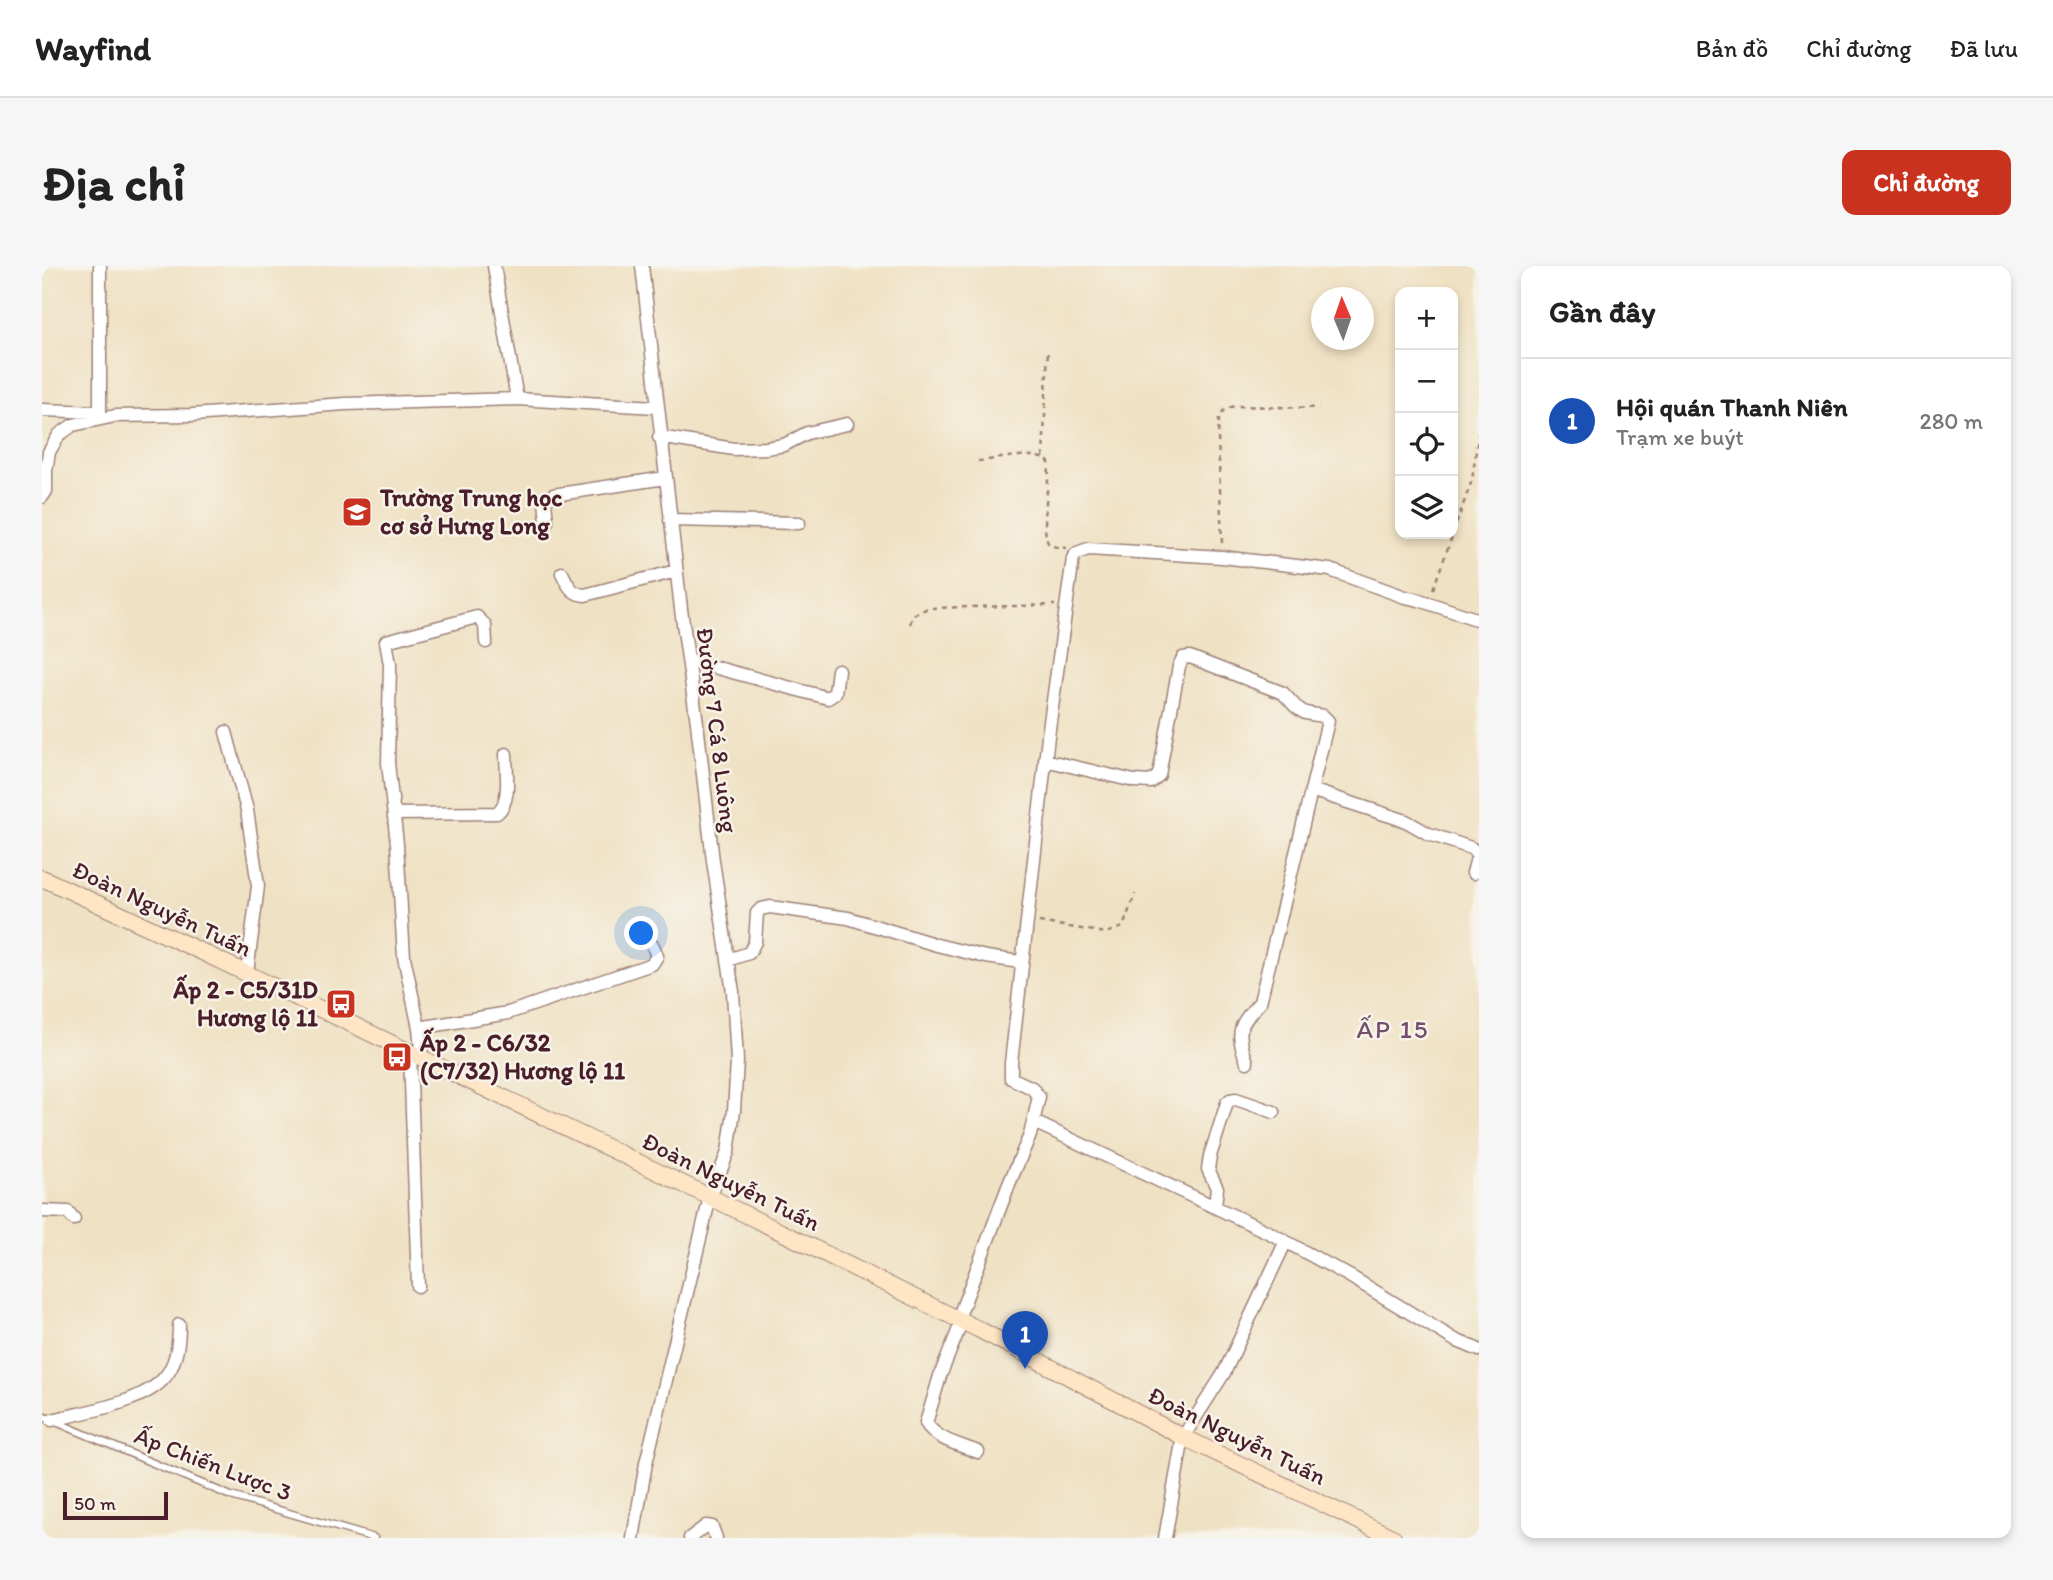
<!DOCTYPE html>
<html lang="vi">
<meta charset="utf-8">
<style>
:root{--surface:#fff;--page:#f6f6f6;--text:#222;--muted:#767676;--line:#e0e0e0;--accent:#c8321e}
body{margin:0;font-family:Itim,sans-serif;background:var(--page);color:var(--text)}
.controls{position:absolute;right:21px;top:21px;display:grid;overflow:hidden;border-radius:14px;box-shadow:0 4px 10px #0003}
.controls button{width:63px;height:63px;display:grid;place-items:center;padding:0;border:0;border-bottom:2px solid var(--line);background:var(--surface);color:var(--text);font:35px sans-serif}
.compass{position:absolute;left:1269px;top:21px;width:63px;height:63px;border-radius:50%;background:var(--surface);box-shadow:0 4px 10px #0003;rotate:358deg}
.scale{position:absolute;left:21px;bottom:18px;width:105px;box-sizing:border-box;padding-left:7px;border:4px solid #4a1f2b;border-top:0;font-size:19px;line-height:24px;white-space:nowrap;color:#4a1f2b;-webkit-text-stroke:5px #f7f3e8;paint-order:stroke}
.you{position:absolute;left:600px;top:668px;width:24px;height:24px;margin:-18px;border:5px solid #fff;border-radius:50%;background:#1a73e8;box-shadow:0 0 0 10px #1a73e833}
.badge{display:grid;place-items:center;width:46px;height:46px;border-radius:50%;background:var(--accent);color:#fff;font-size:23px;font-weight:700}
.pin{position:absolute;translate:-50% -58px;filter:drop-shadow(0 2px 4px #0008)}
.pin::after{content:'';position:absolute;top:37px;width:24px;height:21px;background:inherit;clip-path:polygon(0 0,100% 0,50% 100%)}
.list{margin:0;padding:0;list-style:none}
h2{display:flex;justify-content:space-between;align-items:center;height:91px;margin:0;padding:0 28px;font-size:30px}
h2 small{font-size:23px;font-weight:400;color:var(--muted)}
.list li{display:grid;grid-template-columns:46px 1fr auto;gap:21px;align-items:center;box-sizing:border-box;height:126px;padding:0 28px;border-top:2px solid var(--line)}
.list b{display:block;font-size:26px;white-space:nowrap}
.list p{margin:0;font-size:23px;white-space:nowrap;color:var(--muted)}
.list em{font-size:23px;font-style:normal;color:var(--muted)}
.icon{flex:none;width:38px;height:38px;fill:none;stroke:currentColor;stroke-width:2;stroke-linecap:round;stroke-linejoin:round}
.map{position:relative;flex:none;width:1437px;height:1272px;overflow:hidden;border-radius:14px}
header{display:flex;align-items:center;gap:42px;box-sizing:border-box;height:98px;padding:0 35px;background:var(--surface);border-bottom:2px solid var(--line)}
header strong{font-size:33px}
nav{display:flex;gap:38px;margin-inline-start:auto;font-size:24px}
.intro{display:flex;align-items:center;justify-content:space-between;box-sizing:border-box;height:168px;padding:0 42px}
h1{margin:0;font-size:49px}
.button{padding:18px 32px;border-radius:14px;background:var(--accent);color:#fff;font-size:24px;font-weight:700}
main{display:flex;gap:42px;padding:0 42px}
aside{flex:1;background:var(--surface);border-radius:14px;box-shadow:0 4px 10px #0003}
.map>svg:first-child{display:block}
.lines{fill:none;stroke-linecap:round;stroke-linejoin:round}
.lane-casing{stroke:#9c8077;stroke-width:9}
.street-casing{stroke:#9c8077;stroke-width:15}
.secondary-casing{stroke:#9c8077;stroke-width:18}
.path{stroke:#9c8077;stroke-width:2.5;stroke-dasharray:5 5;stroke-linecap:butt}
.lane{stroke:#fff;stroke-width:6}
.street{stroke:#fff;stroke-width:12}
.secondary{stroke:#fde5c5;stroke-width:16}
.labels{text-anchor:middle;stroke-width:5;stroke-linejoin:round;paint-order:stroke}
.poi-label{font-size:24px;font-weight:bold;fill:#4a1f2b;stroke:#f7f3e8;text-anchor:start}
.street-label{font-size:24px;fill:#4a1f2b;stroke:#f7f3e8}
.neighbourhood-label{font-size:26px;letter-spacing:2px;fill:#734e6d;stroke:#f7f3e8}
</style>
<header>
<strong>Wayfind</strong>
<nav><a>Bản đồ</a><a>Chỉ đường</a><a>Đã lưu</a></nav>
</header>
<div class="intro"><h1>Địa chỉ</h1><a class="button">Chỉ đường</a></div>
<main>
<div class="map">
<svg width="1437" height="1272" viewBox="0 0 1437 1272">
<rect width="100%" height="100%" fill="#f7f3e8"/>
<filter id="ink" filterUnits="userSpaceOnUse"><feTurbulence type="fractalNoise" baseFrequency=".0143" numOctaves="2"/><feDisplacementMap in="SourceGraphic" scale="14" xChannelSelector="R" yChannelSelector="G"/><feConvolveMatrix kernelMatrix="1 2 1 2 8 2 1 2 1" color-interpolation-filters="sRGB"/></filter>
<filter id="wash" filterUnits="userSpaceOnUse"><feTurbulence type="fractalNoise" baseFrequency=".00686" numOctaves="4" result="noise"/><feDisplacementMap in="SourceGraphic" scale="28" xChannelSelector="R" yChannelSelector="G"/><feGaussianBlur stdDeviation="1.57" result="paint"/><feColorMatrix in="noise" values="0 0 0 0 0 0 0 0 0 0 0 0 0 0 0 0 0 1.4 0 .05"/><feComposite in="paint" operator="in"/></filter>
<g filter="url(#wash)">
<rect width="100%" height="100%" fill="#efe1c3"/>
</g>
<g filter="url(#ink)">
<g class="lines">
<!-- lane casing -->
<g class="lane-casing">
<path id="lane" d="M0,1150L189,1230L332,1272"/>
</g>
<!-- street casing -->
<g class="street-casing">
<path id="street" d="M58,0V152
M452,0L475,133
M0,144L58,146
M617,171L692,183L724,182L742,179L765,167L805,158
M0,231L4,225V205L7,186L17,169L31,159L73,150L150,149L303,138L475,133L614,141
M628,254L757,257
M505,256L503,235L511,229L623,212
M520,307C526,319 529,328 543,329L634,305
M646,394L786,432L793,427L796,404
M184,466L205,544L216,620L205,707
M1003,494L1092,515L1109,516L1117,509L1137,400L1141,392L1148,391L1241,427L1254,441L1263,447L1281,450L1286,455L1218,736C1197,759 1193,765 1205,796
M1269,524L1364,555L1387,568L1429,582L1436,588L1431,607
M352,548L455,547C470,535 464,506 464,488
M686,694L707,687L713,676L715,647L719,643L728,641L806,652L895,679L944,691L978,696
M377,762L466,747L610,698L615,690L611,680
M368,786L376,1020
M380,792L377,762L362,691L355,578L346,497L348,399L344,375L435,351L443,359L444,376
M992,856L1228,967L1309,1011L1413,1074L1437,1084
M1173,940L1175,922L1166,903L1168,890L1185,837L1188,834L1194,833L1232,846
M0,945L26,946L32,953
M916,1053L967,918L988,869L997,831L990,822L969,812V797L1006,470L1031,292L1035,287L1046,283L1180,291L1288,304L1363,331L1377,334L1437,354
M920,1055L898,1110L884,1157C894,1174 919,1179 936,1186
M10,1154C42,1146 102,1137 123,1111C134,1098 137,1076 137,1059
M591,1272L604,1197L668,931L686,886L692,845L695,795L691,726L671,595L655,457L639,343L600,0
M648,1272L664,1260L670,1261L674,1272
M1123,1272L1141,1171L1182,1107L1243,977"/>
</g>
<!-- secondary casing -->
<g class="secondary-casing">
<path id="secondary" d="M0,612L158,685L668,931L936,1063L1141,1171L1352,1272"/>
</g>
<!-- path -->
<path class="path" d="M1001,192L1006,84
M936,195C957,194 990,183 1007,196C1008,210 997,272 1008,279C1011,281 1020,281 1024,282
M1411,267L1430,214L1437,164
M1180,277L1176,170L1177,152L1182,144L1192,140L1277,142
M1391,323L1411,268
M868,358L871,349L886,342L1013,339
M997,656L1064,667L1081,661L1093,628"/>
<!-- lane -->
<use href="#lane" class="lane"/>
<!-- street -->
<use href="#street" class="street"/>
<!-- secondary -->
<use href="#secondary" class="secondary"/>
</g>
</g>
<!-- icons -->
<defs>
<g id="school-square" transform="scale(1.575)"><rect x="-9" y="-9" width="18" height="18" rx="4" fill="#c8321e" stroke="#f7f3e8"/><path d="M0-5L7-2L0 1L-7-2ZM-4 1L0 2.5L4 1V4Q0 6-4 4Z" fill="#fff"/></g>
<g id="bus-square" transform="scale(1.575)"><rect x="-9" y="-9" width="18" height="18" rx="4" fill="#c8321e" stroke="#f7f3e8"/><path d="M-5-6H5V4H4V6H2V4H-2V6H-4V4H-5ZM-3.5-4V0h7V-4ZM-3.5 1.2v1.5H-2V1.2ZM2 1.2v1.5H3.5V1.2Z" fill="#fff"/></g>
</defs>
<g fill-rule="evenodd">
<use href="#school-square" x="315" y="246"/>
<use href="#bus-square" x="299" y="738"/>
<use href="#bus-square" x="355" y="791"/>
</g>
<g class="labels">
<!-- poi labels -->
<g class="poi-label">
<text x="338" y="240">Trường Trung học<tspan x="338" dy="28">cơ sở Hưng Long</tspan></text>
<text x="276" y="732" text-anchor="end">Ấp 2 - C5/31D<tspan x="276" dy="28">Hương lộ 11</tspan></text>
<text x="378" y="785">Ấp 2 - C6/32<tspan x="378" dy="28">(C7/32) Hương lộ 11</tspan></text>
</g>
<!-- street labels -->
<g class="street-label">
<text transform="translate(675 464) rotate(83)" y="8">Đường 7 Cá 8 Luông</text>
<text transform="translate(120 643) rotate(25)" y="8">Đoàn Nguyễn Tuấn</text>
<text transform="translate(689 916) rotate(26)" y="8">Đoàn Nguyễn Tuấn</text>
<text transform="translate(1195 1170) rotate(26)" y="8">Đoàn Nguyễn Tuấn</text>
<text transform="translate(171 1198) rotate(21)" y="8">Ấp Chiến Lược 3</text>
</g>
<!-- neighbourhood labels -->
<g class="neighbourhood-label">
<text x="1351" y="772">ẤP 15</text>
</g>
</g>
</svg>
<div class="controls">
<button>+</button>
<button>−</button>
<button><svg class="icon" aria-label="locate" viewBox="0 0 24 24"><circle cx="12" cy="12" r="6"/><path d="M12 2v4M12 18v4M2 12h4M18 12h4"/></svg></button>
<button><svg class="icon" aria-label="layers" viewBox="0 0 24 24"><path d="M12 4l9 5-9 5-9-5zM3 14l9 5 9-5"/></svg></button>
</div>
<svg class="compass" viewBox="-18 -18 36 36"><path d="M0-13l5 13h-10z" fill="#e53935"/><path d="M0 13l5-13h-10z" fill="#767676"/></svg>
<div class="scale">50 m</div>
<div class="you"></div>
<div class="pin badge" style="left:983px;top:1103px;background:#1a4fb4">1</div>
</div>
<aside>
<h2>Gần đây<small></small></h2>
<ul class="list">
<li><span class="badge" style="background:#1a4fb4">1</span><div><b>Hội quán Thanh Niên</b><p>Trạm xe buýt</p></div><em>280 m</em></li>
</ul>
</aside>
</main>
